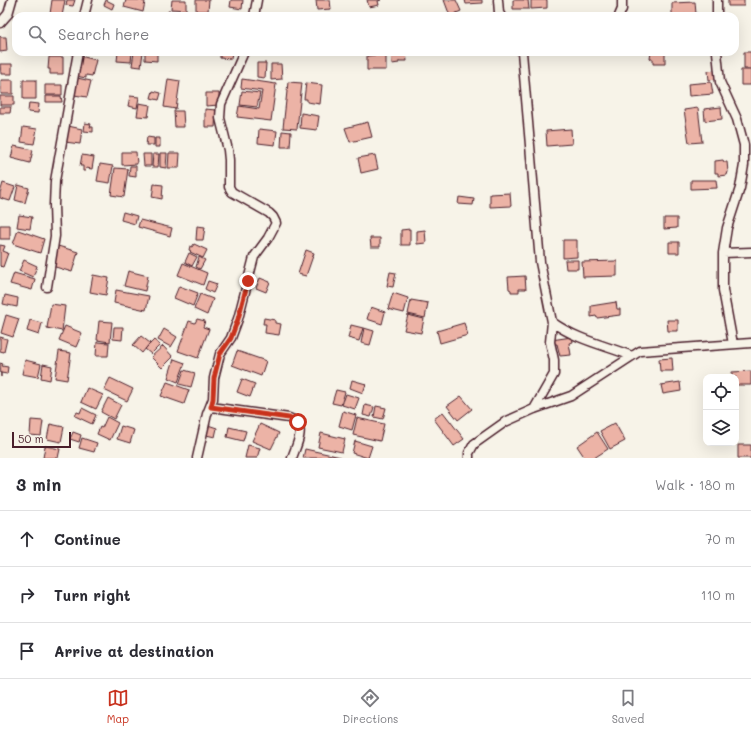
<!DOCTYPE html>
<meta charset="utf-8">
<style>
:root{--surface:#fff;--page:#f2f2f3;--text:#2b2b33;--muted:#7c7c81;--line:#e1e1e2;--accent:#c8321e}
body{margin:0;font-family:Mali,sans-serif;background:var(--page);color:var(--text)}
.controls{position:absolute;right:12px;bottom:12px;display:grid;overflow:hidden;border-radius:8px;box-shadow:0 4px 16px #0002}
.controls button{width:36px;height:36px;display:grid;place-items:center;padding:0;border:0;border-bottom:1px solid var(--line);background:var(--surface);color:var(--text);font:20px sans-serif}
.scale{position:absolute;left:12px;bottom:10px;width:59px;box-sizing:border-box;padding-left:4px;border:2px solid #4a1f2b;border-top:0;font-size:11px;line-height:14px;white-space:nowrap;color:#4a1f2b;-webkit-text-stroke:3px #f7f3e8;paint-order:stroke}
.stop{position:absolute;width:12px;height:12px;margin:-9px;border:3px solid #c8321e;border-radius:50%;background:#fff}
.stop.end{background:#c8321e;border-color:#fff;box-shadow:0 1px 4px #0008}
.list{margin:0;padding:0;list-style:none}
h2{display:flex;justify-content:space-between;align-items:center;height:52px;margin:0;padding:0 16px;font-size:17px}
h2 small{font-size:13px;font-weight:400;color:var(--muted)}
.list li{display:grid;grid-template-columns:26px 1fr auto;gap:12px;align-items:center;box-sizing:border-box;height:56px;padding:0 16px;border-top:1px solid var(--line)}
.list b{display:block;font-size:15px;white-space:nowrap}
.list em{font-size:13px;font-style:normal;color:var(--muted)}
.icon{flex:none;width:22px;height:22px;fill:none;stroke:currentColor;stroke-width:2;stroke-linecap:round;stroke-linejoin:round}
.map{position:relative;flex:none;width:751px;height:458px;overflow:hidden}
.search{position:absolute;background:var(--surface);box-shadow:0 4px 16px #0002;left:12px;right:12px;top:12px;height:44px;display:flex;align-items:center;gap:10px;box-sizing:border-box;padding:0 14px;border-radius:12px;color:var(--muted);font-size:15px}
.sheet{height:220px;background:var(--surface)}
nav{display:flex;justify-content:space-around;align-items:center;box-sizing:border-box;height:56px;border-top:1px solid var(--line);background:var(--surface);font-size:11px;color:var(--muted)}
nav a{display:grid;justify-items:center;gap:2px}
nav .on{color:var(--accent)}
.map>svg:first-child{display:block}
.building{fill:#ecb3a6;stroke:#4a1f2b}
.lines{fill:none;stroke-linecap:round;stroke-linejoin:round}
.minor-casing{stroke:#4a1f2b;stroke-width:11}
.minor{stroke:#f7f3e8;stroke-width:8}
.route{stroke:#c8321e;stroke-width:5}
</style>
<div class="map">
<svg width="751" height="458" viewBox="0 0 751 458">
<rect width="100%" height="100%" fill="#f7f3e8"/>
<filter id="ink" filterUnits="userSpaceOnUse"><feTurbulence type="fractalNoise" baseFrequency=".025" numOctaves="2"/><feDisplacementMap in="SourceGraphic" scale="8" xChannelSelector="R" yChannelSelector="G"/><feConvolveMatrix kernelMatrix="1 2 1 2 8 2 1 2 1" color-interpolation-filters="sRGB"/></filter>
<g filter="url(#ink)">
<!-- building -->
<path class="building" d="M52,0H65L62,16L50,14Z
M67,0H75L73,6L66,5Z
M106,0L114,4L112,9L104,5Z
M126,0H142V1L145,2L143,12L124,7Z
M172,0H186V10L171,9Z
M196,0H209L208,11H196Z
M231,0H243L242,9L230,7Z
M316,0H330L331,9L317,10Z
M367,0H381L378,1L379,5L369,7Z
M444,0H456L461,11L450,16Z
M465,0H482V3L466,4Z
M513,0H528L529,9H513Z
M531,0H547V8L531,9Z
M728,0H744V6H728Z
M695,2L696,14L672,15V3Z
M168,11L183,12V16H168Z
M186,12L199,13V16H186Z
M0,36L1,37H6L7,51L0,52Z
M118,52H132L131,62L117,61Z
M134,52H143L141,67L132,66Z
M145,52H157V61L145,60Z
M220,52H232L231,59L220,58Z
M376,52H381V55H386V70H367V56L376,55Z
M391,52H406L407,61H399V63L392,64Z
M651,52H665V64H653V59H650Z
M744,52H751V69H744Z
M80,56L96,60L92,76L86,75V78L76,76Z
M49,57H63V74H50V69H48Z
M257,63H266L265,78L257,77Z
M0,64H12V74H1Z
M271,64H281L282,79L271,80Z
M715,70L717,79L709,80L708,71Z
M741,70H751V85H741Z
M77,78L91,81L87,97L74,95Z
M168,79L180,81L176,109L164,107Z
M242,79L276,84L271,121L237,117L239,106L259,109L262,91L241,88Z
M1,80H13V94H1Z
M23,80H36V99H23Z
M288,82L302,83L297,129L283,128Z
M711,82L713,94L689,96L688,84Z
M306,83L322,85L320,104L307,102V99H304Z
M45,85H62V95H45Z
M153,91L161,93L159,100L151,98Z
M242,91L260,93L257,107L240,105Z
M206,93H219V105L206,106Z
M0,96H14V105H0Z
M46,96H61L62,102H46Z
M130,96L139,97L137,108L128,106Z
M29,103L39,104L38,113L28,112Z
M139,103L150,105L148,117L137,116Z
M0,107H11L10,113H0Z
M721,107L722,119L705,121L704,109Z
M698,108L702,142L689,143L684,110Z
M205,109L216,110L215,127H205Z
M174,111H183L184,127H175Z
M301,113L319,116L317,130L300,128Z
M368,122L372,137L350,142L345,128Z
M85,123L91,124L90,127H93V132L84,131Z
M68,126L82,129L80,144L65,142Z
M23,127L37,129L34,144L21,142Z
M259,129L277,131L275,145L258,143Z
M571,129L572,144L547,146L546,131Z
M282,131L291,132L290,147H281Z
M147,137L154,138V145H146Z
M155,138H160V147H155Z
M14,146L33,150L30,163L11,158Z
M122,152H136L137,164L122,165Z
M160,153H167L166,168L160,167Z
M169,153H180L179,168H168Z
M143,154H151V166H144Z
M153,154H159L158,167H152Z
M82,155L94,157L92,169L86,168L85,171H83V166H80Z
M375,155L378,169L361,173L358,158Z
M723,160L724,162H727L728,172L727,175L718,176V173H715V161Z
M100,164L113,166L110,183L97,181Z
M130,166H136V177L129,176Z
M115,168L128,169L124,197L111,195Z
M691,180H716L717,188L691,189Z
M3,183L15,187L10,201L0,198V193Z
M154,184L163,185L162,199L152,197Z
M18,185L29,188L25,203L15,200Z
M510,193L511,206L490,207V194Z
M459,197L474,199L473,205L458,204Z
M123,212L137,216L135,224L121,220Z
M19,215L32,217L30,229L17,227Z
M664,218H677V228L664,229Z
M140,220L172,228L170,236L138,227Z
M0,225H10V239H0Z
M197,226L205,227L203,240H196Z
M410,229V245H401V230Z
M18,230L44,239L40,253L13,244Z
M425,230L426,243L417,244V231Z
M370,238H380V247H371Z
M563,240H577V257L563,258Z
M669,242H679V253H669Z
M194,244L207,250L203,258L190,252L191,251L189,250L190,246L192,247Z
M0,245L5,246L3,251L8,253L3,267L0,266Z
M58,246L78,252L72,272L52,266Z
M306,250L314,253L306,276L298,274Z
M189,253L197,257L192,266L185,262Z
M199,257L205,260L200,269L196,267Z
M24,260L37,266L33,277L19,271Z
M565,260H578V269H566Z
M617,261V276L583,277L582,262Z
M183,263L207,273L203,285L178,275Z
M128,271L148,276L145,291L124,286Z
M390,272L396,273L393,287L387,286Z
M14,273L35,279L32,290L10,284Z
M93,275L109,278L106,295L90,292Z
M525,276L526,289H519V292H511V290L509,289L508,277Z
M260,278L270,282L266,292L256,288Z
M208,281L217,284L213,293L205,289Z
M179,286L198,293L193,306L174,298Z
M116,290L149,296L146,310L114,303Z
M393,293L408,298L404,313L388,309Z
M200,294L213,299L207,315L194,309Z
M5,295L18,298L17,307L3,304Z
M411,300L428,303L425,318L408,314Z
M616,302L617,309H620V315L597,318L596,316L591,317V306Z
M51,304L65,306L62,331L47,328Z
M371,307L385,312L382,324L367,319Z
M6,315L19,319L13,337L1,333Z
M408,315L424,319L421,333L404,330Z
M264,318L275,320V323L281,324L279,335L265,333L266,324H263Z
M197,319L205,321L203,327L209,329L198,358L178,351L189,321L195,323Z
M30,320L42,323L39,335L27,331Z
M667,320H678V331H668Z
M99,321L112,322L110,342L97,340Z
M464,323L468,335L440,343L437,331Z
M351,325L363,328L359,341L348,338Z
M65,326L82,333L76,347L59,340Z
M114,327H123L122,340L113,339Z
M364,328L374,331L370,345L361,343Z
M164,329L177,337L171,347L158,340Z
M141,336L150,343L142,353L133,345Z
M0,337L7,339L4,352L0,351Z
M572,337L573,342L569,343L571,355L560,356L557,344L552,345L551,340Z
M154,340L160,345L151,354L145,349Z
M97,342L109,343L108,356H96Z
M163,346L173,357L162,368L151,357Z
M59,351L71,353L67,380L55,378Z
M237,351L266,361L261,376L232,365Z
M672,358L673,371H660L659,359Z
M174,359L185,363L178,382L168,378Z
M25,360L41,364L38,377L22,374Z
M0,363L3,364L2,366L8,367L7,374L1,373V377Z
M43,364L52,366L50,380L41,378Z
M184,370L195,373L191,387L179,384Z
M751,371V385H736V377H732V372Z
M110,378L133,389L127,401L104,390Z
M242,379L255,384L250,397L237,392Z
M352,380L366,384L363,393L350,388Z
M167,382L189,390L184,404L161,396Z
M680,382L681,391L663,394L661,385Z
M87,388L103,395L96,409L81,402Z
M336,390L345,392L341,405L332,403Z
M346,394L359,398L355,409L342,405Z
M461,396L472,409L458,420L447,406Z
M108,398L121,405L114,419L101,412Z
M365,405L374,407L371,417L363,415Z
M376,406L386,408L383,419L374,417Z
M82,408L96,415L92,424L75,416L77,412L80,413Z
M343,411L356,415L352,430L339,426Z
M443,412L464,439L454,446L434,419Z
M107,417L118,423L110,440L97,434L100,427L102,428Z
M357,418L384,424L380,441L353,435Z
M31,420L43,421L41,436L30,435Z
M615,423L625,441L610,449L600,431Z
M50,424L64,427L61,442L47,439Z
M260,424L279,433L271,449L252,441Z
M208,425L217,428L215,437L206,435Z
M121,426L134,430L130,443L117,439Z
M229,427L246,431L243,441L227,437Z
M73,432L81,435L79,442L70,439Z
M597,432L608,449L594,458H585L577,446Z
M321,433L345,439L342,452L318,447Z
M82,438L97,443L94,452L79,448Z
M355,441L372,446L368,458L352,453Z
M248,445L260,448L257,458H245Z
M738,445H751V458H738Z
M45,446L60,449L58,458H43Z
M305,449L341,457L340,458H303Z"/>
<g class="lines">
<!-- minor casing -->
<g class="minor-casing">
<path id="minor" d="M498,0L499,13L501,16
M84,16L88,0
M254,16L257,0
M619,16L622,9V0
M717,16V0
M0,23L8,14L12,0
M522,52L540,262L552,322L550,342L554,360V374L534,409
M717,52L720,82L737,119L744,145V165L740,188L727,228L723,253V290L733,344
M723,253L751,252
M47,287L55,236L54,205L55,181L78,52
M552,322C577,340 604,345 632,356
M211,407L289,418L298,422C303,434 296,446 292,458
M197,458L207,414L213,399L214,378L220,354L231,338L238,319L254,257L268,238L276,223L273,217L269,213L232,192L229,187V160L228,150L220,118L221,104L244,52
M469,458V453L474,444L505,422L534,409L571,396L640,351L751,343"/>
</g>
<!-- minor -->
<use href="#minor" class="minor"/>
</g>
</g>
<g class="lines" filter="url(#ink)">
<!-- route -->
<path class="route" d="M248,281L238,319L231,338L220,354L214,378L213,399L211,407L289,418L298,422"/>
</g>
</svg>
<div class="controls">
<button><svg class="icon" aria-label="locate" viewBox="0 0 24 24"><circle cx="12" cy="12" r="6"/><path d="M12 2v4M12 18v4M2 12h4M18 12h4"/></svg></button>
<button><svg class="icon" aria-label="layers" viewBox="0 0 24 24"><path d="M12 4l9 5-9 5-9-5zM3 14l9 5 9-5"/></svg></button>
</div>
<div class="scale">50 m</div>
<div class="stop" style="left:298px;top:422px"></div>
<div class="stop end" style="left:248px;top:281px"></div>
<div class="search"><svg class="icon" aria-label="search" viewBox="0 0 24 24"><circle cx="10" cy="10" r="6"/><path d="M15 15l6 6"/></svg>Search here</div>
</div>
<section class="sheet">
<h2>3 min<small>Walk · 180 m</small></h2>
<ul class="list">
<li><svg class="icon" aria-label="ahead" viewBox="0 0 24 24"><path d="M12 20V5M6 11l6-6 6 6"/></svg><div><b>Continue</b></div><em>70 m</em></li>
<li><svg class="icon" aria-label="right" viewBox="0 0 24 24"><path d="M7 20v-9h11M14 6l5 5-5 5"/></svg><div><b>Turn right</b></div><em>110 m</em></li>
<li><svg class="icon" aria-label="arrive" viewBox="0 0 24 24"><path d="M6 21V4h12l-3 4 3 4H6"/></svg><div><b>Arrive at destination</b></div></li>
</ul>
</section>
<nav>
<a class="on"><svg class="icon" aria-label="map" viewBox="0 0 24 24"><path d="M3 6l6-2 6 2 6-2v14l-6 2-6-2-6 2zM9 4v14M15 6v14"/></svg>Map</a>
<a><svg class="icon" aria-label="directions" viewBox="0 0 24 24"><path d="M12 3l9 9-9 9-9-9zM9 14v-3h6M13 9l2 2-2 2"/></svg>Directions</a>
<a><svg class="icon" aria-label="saved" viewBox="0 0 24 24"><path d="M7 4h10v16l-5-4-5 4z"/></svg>Saved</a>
</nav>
